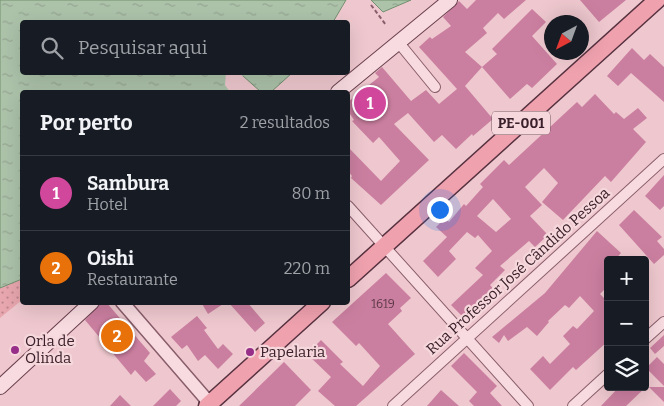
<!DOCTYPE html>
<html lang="pt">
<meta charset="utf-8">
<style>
:root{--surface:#171b24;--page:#242831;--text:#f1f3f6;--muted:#9ea1a6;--line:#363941;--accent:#c89bc5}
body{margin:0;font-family:Bitter,serif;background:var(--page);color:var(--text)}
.controls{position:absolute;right:15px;bottom:15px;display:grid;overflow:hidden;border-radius:5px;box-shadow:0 5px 20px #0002}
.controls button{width:45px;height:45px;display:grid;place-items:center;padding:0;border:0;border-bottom:1px solid var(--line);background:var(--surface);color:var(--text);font:25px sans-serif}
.compass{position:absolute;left:544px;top:15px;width:45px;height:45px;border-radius:50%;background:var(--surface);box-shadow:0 5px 20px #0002;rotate:221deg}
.you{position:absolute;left:439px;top:209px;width:18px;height:18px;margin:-12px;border:4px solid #fff;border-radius:50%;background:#1a73e8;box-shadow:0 0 0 8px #1a73e833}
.badge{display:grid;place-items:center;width:32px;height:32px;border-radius:50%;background:var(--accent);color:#fff;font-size:16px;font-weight:700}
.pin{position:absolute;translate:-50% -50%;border:2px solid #fff;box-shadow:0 1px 5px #0006}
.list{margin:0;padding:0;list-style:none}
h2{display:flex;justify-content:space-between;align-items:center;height:65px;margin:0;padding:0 20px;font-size:21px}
h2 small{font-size:16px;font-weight:400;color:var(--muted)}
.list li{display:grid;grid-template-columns:32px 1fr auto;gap:15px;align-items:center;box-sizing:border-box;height:75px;padding:0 20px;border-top:1px solid var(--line)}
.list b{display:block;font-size:19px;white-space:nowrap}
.list p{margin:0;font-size:16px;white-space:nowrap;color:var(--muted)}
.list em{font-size:16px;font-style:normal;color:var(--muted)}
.icon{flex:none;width:28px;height:28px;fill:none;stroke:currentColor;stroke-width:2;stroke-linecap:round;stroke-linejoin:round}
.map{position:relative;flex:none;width:664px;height:406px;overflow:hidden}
.search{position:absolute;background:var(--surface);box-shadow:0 5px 20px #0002;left:20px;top:20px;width:330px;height:55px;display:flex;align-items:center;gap:12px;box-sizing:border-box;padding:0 18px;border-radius:5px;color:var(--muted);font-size:19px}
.panel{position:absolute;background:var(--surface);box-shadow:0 5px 20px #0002;left:20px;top:90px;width:330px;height:215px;border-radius:5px}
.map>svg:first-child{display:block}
.sand{fill:url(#sand-dots)}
.water{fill:url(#water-ripples);stroke:#73906f}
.pier{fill:#eec8ce}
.building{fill:#cb7fa0;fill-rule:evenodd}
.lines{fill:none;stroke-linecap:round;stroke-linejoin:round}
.minor-casing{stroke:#895d6b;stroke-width:12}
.tertiary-casing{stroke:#895d6b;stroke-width:15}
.secondary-casing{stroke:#6b404f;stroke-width:16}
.primary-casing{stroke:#573140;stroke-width:19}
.path{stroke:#895d6b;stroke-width:2;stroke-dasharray:4 2.5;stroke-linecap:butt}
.minor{stroke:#f8dbe0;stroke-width:10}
.tertiary{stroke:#f8dbe0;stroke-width:12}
.secondary{stroke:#f8dbe0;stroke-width:14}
.primary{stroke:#efa1ae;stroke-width:16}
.poi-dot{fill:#972f89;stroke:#f5d7dc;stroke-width:2}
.labels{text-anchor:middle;stroke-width:4.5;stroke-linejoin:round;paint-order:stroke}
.number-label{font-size:12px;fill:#5e3848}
.shield{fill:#f5d7dc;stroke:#72575f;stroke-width:1}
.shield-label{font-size:14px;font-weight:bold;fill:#3a202a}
.street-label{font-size:15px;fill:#3a202a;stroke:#f5d7dc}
.poi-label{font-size:15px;fill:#3a202a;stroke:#f5d7dc;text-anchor:start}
</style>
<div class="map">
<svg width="664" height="406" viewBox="0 0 664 406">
<defs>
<pattern id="sand-dots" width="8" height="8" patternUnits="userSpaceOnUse" patternTransform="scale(1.25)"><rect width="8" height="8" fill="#e8a6ae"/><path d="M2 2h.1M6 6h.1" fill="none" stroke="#bd878e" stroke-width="1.8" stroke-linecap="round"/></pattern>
<pattern id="water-ripples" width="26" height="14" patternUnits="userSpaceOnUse" patternTransform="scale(1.25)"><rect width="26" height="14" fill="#acc2a9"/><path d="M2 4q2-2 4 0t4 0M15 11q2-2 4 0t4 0" fill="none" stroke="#95a692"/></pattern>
</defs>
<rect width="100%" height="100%" fill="#eec8ce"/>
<!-- sand -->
<path class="sand" d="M22,279V300L0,318V288Z"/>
<!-- water -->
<path class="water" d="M0,0H346L333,22H22V72L292,73L271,92H261L243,76L230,85L232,92H22V279L0,288Z
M371,0H411L383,12Z"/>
<!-- pier -->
<path class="pier" d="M226,73H240L253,88L242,79L233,86L235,92H230L225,85Z"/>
<!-- building -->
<path class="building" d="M476,0H526L504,19L498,13L483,28L487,33L465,52L482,67L465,86L493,119L473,136L472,134L456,149L442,135L434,142L408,113L394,124L429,160L381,205L351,178L352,176L348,171V147L381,181L400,161L379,137L373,143L352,121L354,120L348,111V102L379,77L375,73L382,67L411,101L426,90L439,104L457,89L419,47L430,37L432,39L451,26L443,17L459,1L467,9Z
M580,0H626L599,22Z
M532,9L546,22L532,36L557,64L532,88L527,84L510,99L482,67L497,54L492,49Z
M632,48L644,60L650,54L664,67V102L631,73L618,86L607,76Z
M595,94L614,114L616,112L624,119L638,108L647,118L633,129L646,142L611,182L605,176L563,220L542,202L558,183L544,168L525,187L542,205L530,216L548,235L535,247L529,241L500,266L505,270L490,285L497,293L466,320L451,305L483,275L475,268L492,251L478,235L475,238L467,232L449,251L456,259L438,277L423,261L447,237L436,227L445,218L449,222L464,204L466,206L483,187L480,184L504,160L509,165L577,102L582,107ZM493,199L511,219L496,232L477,216Z
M664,175V206L660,210L645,196Z
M634,210L662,237L657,241L664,249V255L654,264L619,225Z
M597,231L621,253L615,260H608V286L600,294L608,302V341L576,370L573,367L550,390L530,369L543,356L550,364L570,344L563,336L573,326L577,329L594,311L580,296L569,308L565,305L548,321L549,322L537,336L527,327L508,341L504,335L499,343L492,337L545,293Z
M386,273L411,298L400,308L402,311L388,324L415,354L356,406H335L318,391L331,377L307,354L321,340L343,362L340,364L363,386L380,366L359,343L356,346L332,322Z
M101,302H106L150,353L144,361L156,374L146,382L135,370L131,375L85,320Z
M201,302H226L208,314Z
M228,302H247L265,323L255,332Z
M197,316L207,328L204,330L218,349L223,344L233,354L218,369L205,355L198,361L187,345L182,349L171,337Z
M664,335V346L655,354L650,348Z
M464,353L497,386L490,393L502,406H474L469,401L477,392L451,366Z
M657,357L664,364V386L646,368Z
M284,362L311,390L295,406H239Z
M619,387H646L626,406H601Z
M649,387H664V402Z
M170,389L181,401L176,406H153Z
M441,390L459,406H427Z
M120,395L131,406H110Z"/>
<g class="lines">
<!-- minor casing -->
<g class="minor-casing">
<path id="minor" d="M399,43L435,87
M348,206L528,406
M645,339L664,322
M393,406L664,159
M573,406L608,374"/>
</g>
<!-- tertiary casing -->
<g class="tertiary-casing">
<path id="tertiary" d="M122,302L212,406"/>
</g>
<!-- secondary casing -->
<g class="secondary-casing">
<path id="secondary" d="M338,92L450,0
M0,387L92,302"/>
</g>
<!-- primary casing -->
<g class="primary-casing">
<path id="primary" d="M348,279L657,0
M207,406L322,302"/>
</g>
<!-- path -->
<path class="path" d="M371,5L386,25"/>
<!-- minor -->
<use href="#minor" class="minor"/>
<!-- tertiary -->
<use href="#tertiary" class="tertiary"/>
<!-- secondary -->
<use href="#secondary" class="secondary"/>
<!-- primary -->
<use href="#primary" class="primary"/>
</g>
<!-- markers -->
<g class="poi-dot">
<circle cx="15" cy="350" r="5"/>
<circle cx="250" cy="352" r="5"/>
</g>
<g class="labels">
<!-- number labels -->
<g class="number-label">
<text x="383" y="308">1619</text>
</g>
<!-- shield labels -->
<rect class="shield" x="492" y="111.5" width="58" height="23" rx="4"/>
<g class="shield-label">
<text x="521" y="128">PE-001</text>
</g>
<!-- street labels -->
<g class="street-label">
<text transform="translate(518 271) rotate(-42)" y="5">Rua Professor José Cândido Pessoa</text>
</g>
<!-- poi labels -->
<g class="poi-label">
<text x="25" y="346">Orla de<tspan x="25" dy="17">Olinda</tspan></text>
<text x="260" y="357">Papelaria</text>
</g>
</g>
</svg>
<div class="controls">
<button>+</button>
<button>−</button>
<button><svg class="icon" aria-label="layers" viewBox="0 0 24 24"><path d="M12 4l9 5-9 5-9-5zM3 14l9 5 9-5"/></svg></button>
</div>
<svg class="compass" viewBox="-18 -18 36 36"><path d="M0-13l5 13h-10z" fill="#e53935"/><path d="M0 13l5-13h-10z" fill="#9ea1a6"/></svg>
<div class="you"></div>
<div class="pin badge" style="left:370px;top:103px;background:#d1479c">1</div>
<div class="pin badge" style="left:117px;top:336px;background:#e8710a">2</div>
<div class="search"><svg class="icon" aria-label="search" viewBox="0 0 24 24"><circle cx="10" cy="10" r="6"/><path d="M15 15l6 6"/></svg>Pesquisar aqui</div>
<section class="panel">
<h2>Por perto<small>2 resultados</small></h2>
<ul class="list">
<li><span class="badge" style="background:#d1479c">1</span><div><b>Sambura</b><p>Hotel</p></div><em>80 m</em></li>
<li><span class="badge" style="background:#e8710a">2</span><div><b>Oishi</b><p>Restaurante</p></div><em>220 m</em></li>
</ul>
</section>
</div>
